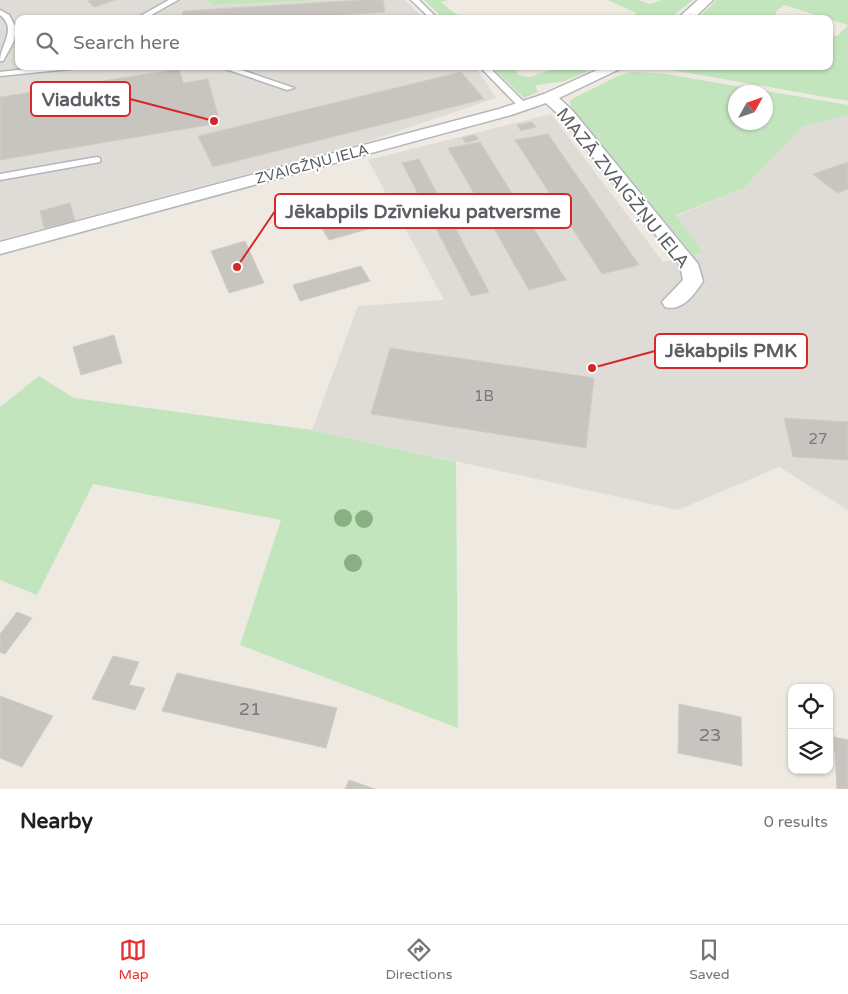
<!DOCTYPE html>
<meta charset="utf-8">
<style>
:root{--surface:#fff;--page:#f2f2f2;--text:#202124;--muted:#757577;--line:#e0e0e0;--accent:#e92d2f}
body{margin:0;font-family:"Varela Round",sans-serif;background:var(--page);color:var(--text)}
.controls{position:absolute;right:15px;bottom:15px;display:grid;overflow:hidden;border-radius:10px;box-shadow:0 1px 4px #0004}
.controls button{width:45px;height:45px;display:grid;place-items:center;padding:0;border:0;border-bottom:1px solid var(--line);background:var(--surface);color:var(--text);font:25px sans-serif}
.compass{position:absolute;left:728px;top:85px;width:45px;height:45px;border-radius:50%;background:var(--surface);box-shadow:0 1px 4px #0004;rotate:50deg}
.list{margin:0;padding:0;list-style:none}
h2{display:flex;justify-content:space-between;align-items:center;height:65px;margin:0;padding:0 20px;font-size:21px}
h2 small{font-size:16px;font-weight:400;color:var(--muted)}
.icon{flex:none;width:28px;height:28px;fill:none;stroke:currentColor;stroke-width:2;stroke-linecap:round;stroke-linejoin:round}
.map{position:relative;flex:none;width:848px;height:789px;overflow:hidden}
.search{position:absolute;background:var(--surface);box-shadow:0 1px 4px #0004;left:15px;right:15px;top:15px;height:55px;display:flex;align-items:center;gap:12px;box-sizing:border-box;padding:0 18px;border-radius:10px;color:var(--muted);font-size:19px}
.sheet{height:135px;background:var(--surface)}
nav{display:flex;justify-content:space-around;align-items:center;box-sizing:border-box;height:70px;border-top:1px solid var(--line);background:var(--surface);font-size:14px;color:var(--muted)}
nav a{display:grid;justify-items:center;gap:2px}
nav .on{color:var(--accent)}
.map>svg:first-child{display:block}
.industrial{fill:#dfdcd7}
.green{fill:#c2e5be;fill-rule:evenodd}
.building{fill:#c8c5c0;stroke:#d2cbc1}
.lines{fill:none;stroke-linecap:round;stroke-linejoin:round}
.lane-casing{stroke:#b3b6ba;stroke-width:3}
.street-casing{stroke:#b3b6ba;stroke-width:3}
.lane{fill:#fff;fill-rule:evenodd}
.street{fill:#fff;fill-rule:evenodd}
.tree{fill:#89b082}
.labels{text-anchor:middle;stroke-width:4;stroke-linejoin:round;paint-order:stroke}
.far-street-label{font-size:15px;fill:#5b5f63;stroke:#fff}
.number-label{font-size:15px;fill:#76787a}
.street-label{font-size:18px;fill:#5b5f63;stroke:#fff}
.near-number-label{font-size:18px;fill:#76787a}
.leader{fill:none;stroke:#d62828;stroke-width:2}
.callout-dot{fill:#d62828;stroke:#fff;stroke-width:2}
.callout{fill:#fff;stroke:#d62828;stroke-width:2}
.callout-label{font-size:19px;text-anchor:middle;font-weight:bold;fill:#5b5f63}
</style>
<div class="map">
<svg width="848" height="789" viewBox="0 0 848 789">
<rect width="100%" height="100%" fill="#eeeae2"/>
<!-- industrial -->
<path class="industrial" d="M0,0H207L213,5L323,0H405L425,19H19V66H475L496,98L360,144L0,240Z
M551,114L663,262L703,253L676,216L744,188L803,126L848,115V510L779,467L678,510L312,430L358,306L444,300L368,160Z"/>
<!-- green -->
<path class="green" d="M207,0H323L213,5Z
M424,0H448L441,2L453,12L466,19H444Z
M608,0H639L650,4L662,0H693L669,19H635L636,13Z
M717,0H848V101L672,70L635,68L829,66V36H837L848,25L784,5L776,12L775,19H697Z
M491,66H515L518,75L530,77L562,66H600L565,81L538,85L535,86L538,92L524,98Z
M632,72L666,74L848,105V115L803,126L744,188L676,215L703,253L693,255L571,107L570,101L574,98L618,76ZM736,92H766V122H736Z
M39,376L74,398L312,430L456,462L458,728L240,645L281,520L93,484L37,595L0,580V407Z"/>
<!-- building -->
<path class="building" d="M87,0H115L94,7Z
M362,0H383L385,12L274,19H182L183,11Z
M179,69L183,83L208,79L220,123L0,160V97Z
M461,72L484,99L213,167L198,136Z
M532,122L536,127L521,131L517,125Z
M548,134L639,265L602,274L515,140Z
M474,135L479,139L466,143L462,138Z
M480,142L566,280L529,290L448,148Z
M419,159L489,292L471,296L402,163Z
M848,162V189L837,193L813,174Z
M70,203L75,221L44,228L40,211Z
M372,203L385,224L329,240L316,218Z
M245,241L264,283L229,293L211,251Z
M361,266L370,281L300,301L293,285Z
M114,335L122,363L81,375L73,347Z
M390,348L594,378L586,448L371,414Z
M784,418L848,422V460L793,457Z
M17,612L32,618L5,654L0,652V634Z
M113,656L139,662L129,685L145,688L135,710L92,699Z
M177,673L337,708L326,748L162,711Z
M0,696L53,716L22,767L0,758Z
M679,704L741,717L742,766L678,753Z
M834,737L848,740V789H837Z
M349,780L375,789H345Z"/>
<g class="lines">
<!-- lane casing -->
<g class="lane-casing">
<path id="lane" d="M169,0H178L144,19H135Z
M411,0H419L438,19H431Z
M0,10L9,15L16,28L14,41L3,61H0C0,45 18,29 0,15Z
M54,66H84L80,68L0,76V72Z
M217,66H230L294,88L287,90Z
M479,66H488L526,104V108H520Z
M97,157L100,158V162L0,180V174Z"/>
</g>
<!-- street casing -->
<g class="street-casing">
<path id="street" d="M698,0H713L693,19H677Z
M606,66H626L559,98L572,110L698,264L703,281C695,294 682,312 665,307L662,302L683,280L680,265L560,116L546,103L511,115L0,254V242L499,109L544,94Z"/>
</g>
<!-- lane -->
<use href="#lane" class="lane"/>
<!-- street -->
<use href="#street" class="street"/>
</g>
<!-- trees -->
<g class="tree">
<circle cx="343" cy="518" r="9"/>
<circle cx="364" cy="519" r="9"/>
<circle cx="353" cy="563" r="9"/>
</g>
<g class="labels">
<!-- far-street labels -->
<g class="far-street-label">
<text transform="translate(312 164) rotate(-15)" y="5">ZVAIGŽŅU IELA</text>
</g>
<!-- number labels -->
<g class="number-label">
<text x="484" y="401">1B</text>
<text x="818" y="444">27</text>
</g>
<!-- street labels -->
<g class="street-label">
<text transform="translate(623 188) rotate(51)" y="6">MAZĀ ZVAIGŽŅU IELA</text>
</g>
<!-- near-number labels -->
<g class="near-number-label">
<text x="250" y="715">21</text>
<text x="710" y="741">23</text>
</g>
</g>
<!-- callouts -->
<path class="leader" d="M214 121L130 99M237 267L275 211M592 368L655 351"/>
<g class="callout-dot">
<circle cx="214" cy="121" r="5"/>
<circle cx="237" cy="267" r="5"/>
<circle cx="592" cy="368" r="5"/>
</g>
<g class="callout">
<rect x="31" y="82" width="99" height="34" rx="5"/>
<rect x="275" y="194" width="296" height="34" rx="5"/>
<rect x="655" y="334" width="152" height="34" rx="5"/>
</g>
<g class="callout-label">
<text x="81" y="106">Viadukts</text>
<text x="423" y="218">Jēkabpils Dzīvnieku patversme</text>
<text x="731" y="357">Jēkabpils PMK</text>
</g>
</svg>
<div class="controls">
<button><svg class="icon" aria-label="locate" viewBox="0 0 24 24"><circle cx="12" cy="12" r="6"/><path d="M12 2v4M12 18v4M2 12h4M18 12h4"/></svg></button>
<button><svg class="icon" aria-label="layers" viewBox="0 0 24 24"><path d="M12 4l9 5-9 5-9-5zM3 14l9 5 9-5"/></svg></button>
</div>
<svg class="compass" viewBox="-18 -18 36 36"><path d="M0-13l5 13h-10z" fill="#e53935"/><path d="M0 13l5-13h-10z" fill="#757577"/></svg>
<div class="search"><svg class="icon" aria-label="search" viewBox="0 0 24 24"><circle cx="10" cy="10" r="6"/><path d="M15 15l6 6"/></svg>Search here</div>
</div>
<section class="sheet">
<h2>Nearby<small>0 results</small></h2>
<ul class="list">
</ul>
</section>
<nav>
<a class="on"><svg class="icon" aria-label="map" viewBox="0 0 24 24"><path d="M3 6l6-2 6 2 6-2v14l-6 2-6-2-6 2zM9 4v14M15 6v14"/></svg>Map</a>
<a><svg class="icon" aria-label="directions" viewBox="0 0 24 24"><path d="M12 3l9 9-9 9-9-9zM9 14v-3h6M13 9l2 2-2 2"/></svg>Directions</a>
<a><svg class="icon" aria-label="saved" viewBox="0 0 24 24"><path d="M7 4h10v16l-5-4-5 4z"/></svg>Saved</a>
</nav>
